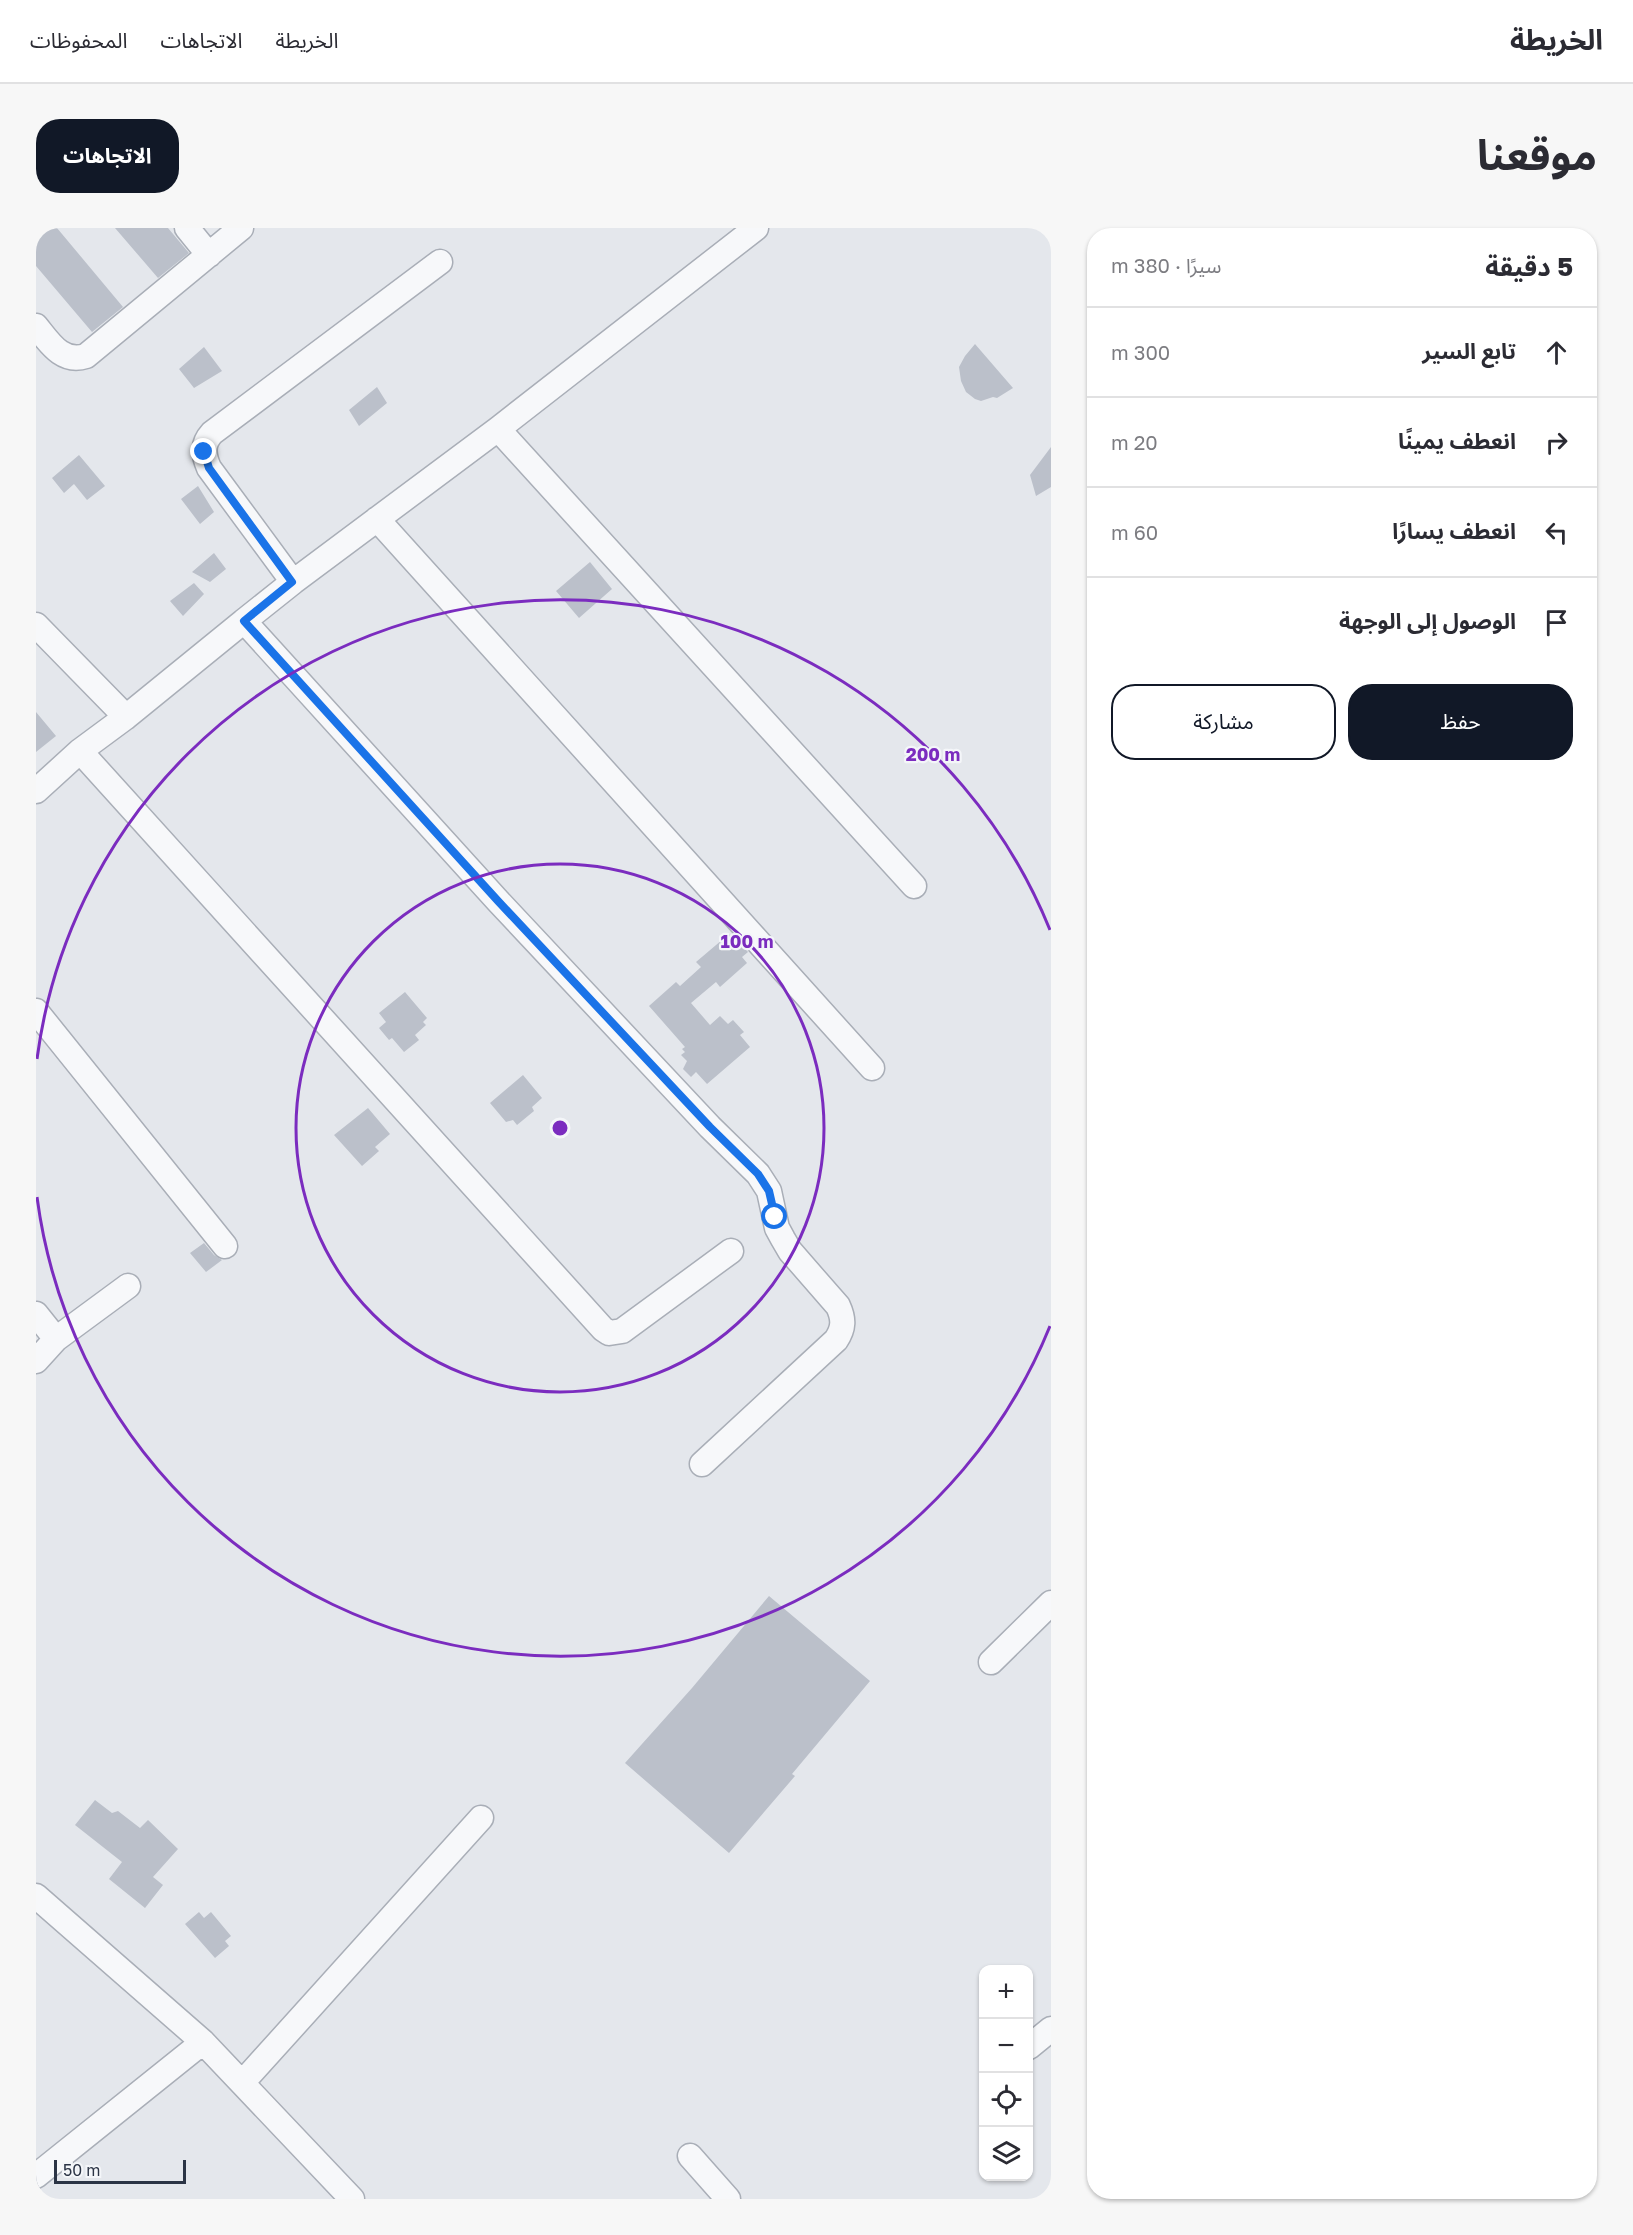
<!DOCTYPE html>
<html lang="ar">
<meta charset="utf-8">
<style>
:root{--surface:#fff;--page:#f7f7f7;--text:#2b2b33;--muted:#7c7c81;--line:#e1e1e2;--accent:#111827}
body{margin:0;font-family:"Golos Text","Noto Sans Arabic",sans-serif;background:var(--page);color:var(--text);direction:rtl}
.controls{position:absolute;right:18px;bottom:18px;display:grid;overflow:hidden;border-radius:12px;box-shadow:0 2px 4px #0004}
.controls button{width:54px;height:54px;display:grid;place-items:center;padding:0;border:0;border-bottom:2px solid var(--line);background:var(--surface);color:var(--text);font:30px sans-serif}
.scale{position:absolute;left:18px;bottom:15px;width:132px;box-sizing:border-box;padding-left:6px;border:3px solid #2b3445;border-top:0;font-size:16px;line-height:21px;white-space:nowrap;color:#2b3445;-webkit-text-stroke:4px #f4f6f9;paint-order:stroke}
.stop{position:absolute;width:18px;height:18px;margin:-14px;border:4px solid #1a73e8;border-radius:50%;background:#fff}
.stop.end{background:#1a73e8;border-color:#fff;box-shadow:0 2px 6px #0008}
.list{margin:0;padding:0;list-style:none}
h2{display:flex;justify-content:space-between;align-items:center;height:78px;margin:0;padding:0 24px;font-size:26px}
h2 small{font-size:20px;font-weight:400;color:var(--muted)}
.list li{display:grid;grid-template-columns:39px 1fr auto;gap:18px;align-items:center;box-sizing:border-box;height:90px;padding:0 24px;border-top:2px solid var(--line)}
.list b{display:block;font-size:22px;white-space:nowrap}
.list em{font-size:20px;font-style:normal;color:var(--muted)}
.actions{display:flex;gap:12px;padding:18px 24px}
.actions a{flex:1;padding:14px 0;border:2px solid var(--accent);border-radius:24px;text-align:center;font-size:21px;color:var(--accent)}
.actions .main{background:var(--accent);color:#fff}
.icon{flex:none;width:33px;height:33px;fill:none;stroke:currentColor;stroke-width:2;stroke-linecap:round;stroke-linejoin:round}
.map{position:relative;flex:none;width:1015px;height:1971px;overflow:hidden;direction:ltr;border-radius:24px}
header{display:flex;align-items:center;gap:36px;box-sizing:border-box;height:84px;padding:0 30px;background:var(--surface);border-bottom:2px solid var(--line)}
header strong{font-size:28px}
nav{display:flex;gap:33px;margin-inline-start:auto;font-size:21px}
.intro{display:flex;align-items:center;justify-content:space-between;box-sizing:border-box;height:144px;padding:0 36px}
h1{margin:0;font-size:42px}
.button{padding:15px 27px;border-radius:24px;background:var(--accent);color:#fff;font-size:21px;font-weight:700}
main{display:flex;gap:36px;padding:0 36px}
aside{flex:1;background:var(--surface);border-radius:24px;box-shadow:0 2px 4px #0004}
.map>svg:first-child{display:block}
.building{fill:#bbc0ca}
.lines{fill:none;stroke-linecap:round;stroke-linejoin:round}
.minor-casing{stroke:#a9aeb7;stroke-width:27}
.minor{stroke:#f7f8fa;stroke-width:24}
.route{stroke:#1a73e8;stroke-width:8}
.ring{fill:none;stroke:#7b2cbf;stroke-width:3}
.centre{fill:#7b2cbf;stroke:#f4f6f9;stroke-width:3}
.ring-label{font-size:18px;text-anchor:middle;font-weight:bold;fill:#7b2cbf;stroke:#f4f6f9;stroke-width:4.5;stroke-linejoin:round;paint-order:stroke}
</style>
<header>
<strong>الخريطة</strong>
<nav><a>الخريطة</a><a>الاتجاهات</a><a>المحفوظات</a></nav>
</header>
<div class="intro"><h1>موقعنا</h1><a class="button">الاتجاهات</a></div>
<main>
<aside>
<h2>5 دقيقة<small>سيرًا · 380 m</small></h2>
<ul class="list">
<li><svg class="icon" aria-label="ahead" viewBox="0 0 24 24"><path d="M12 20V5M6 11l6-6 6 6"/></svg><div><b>تابع السير</b></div><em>300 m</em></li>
<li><svg class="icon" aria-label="right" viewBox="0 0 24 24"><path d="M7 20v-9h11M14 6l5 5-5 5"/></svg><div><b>انعطف يمينًا</b></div><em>20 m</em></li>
<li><svg class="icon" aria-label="left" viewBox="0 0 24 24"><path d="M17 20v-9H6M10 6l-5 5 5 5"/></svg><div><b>انعطف يسارًا</b></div><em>60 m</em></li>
<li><svg class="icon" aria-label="arrive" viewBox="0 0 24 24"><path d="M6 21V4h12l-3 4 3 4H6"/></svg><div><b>الوصول إلى الوجهة</b></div></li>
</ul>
<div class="actions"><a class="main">حفظ</a><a>مشاركة</a></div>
</aside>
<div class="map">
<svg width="1015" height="1971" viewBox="0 0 1015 1971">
<rect width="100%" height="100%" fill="#e4e7ec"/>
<!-- building -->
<path class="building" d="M0,0H21L87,79L56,104L0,38Z
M79,0H132L153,25L122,50Z
M939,116L977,160L961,170L957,169L945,173L939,171L930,164L925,153L923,139L929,128Z
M168,119L186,143L158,160L143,141Z
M341,159L351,175L323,198L313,182Z
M1015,219V259L1000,268L994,247Z
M43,227L69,258L51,272L38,256L28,265L16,250Z
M162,258L178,284L164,296L145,271Z
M178,325L190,341L174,354L156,344Z
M554,334L576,361L543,390L520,363Z
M158,355L168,366L147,388L134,373Z
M0,484L20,508L0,524Z
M693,706L696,709L698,708L712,724L706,729L711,735L684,759L680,754L655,775L674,797L684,788L692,796L697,792L708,804L704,807L714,819L671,856L660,844L655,849L647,841L651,833L645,827L649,824L646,821L649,819L613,778L640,754L644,758L665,739L660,734Z
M369,764L391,790L387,794L390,797L379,807L383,812L368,824L356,810L353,812L343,800L350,794L343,785Z
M487,847L506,870L496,879L498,883L481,897L477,892L470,894L454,875Z
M332,880L354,906L339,919L343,923L326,938L298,907Z
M168,1015L178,1027L186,1032L170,1044L154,1025Z
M733,1368L834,1453L756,1546L759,1548L693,1625L589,1535L656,1460Z
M59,1572L76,1585L82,1583L104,1600L112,1592L142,1621L117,1649L127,1657L109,1680L73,1651L86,1634L39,1597Z
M163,1684L168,1690L175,1684L195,1708L189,1713L193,1718L179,1730L149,1696Z"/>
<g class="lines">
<!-- minor casing -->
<g class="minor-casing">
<path id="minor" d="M151,0L173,27
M0,98C13,114 26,136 50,128L205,0
M462,201L878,658
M341,291L836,840
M257,354L173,240C167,226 166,216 176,205L404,34
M0,397L90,489
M44,523L567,1101L573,1105L586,1103L695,1023
M0,563L44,523L90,489L208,393
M0,783L189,1018
M0,1086L20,1111L92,1058
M0,1133L20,1111
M666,1236L800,1112C808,1100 808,1091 802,1078L754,1023L747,1011L741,1000L733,963L722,946L674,899L462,673L208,393L257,354L462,201L720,0
M955,1434L1015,1375
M0,1668L167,1814L316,1971
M993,1819L1015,1801
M206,1855L445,1590
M654,1928L692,1971
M0,1948L167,1814"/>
</g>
<!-- minor -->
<use href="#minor" class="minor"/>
</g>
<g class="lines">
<!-- route -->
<path class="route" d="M168,224L173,240L256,354L208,393L462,673L674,899L722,946L733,963L739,989"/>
</g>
<!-- distance rings -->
<g class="ring">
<circle cx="524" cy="900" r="264"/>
<path d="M1014 1098A528 528 0 0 1 1 969M1 831A528 528 0 0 1 1014 702"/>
</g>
<circle cx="524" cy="900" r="9" class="centre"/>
<g class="ring-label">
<text x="897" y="533">200 m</text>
<text x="711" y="720">100 m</text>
</g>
</svg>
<div class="controls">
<button>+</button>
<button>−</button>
<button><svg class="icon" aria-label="locate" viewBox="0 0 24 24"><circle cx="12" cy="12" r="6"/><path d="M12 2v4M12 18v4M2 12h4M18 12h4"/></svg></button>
<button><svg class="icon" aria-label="layers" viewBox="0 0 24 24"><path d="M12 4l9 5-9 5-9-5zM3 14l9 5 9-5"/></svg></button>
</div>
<div class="scale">50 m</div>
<div class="stop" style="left:739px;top:989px"></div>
<div class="stop end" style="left:168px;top:224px"></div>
</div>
</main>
